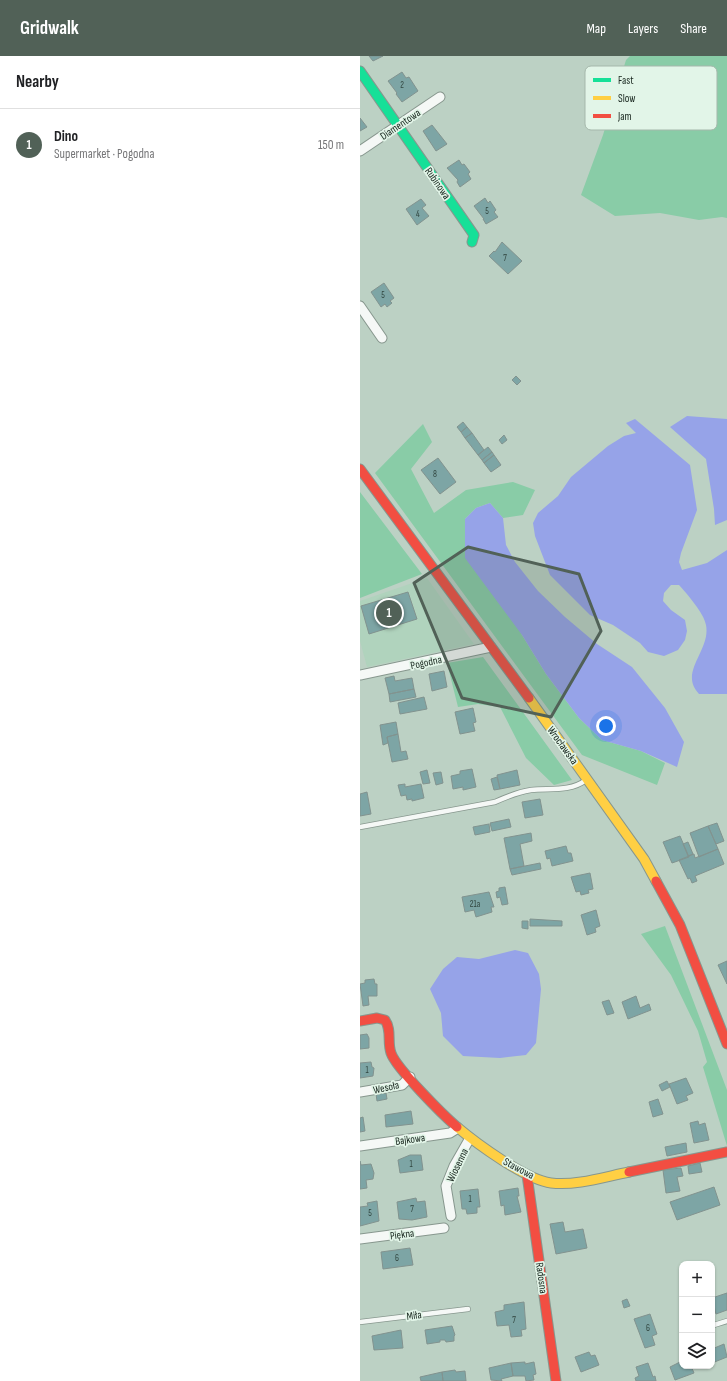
<!DOCTYPE html>
<meta charset="utf-8">
<style>
:root{--surface:#fff;--page:#f2f2f2;--text:#202124;--muted:#757577;--line:#e0e0e0;--accent:#516157}
body{margin:0;font-family:"Sofia Sans Condensed",sans-serif;background:var(--page);color:var(--text)}
.controls{position:absolute;right:12px;bottom:12px;display:grid;overflow:hidden;border-radius:8px;box-shadow:0 1px 3px #0004}
.controls button{width:36px;height:36px;display:grid;place-items:center;padding:0;border:0;border-bottom:1px solid var(--line);background:var(--surface);color:var(--text);font:20px sans-serif}
.you{position:absolute;left:246px;top:670px;width:14px;height:14px;margin:-10px;border:3px solid #fff;border-radius:50%;background:#1a73e8;box-shadow:0 0 0 6px #1a73e833}
.badge{display:grid;place-items:center;width:26px;height:26px;border-radius:50%;background:var(--accent);color:#fff;font-size:13px;font-weight:700}
.pin{position:absolute;translate:-50% -50%;border:2px solid #fff;box-shadow:0 1px 4px #0006}
.list{margin:0;padding:0;list-style:none}
h2{display:flex;justify-content:space-between;align-items:center;height:52px;margin:0;padding:0 16px;font-size:17px}
h2 small{font-size:13px;font-weight:400;color:var(--muted)}
.list li{display:grid;grid-template-columns:26px 1fr auto;gap:12px;align-items:center;box-sizing:border-box;height:72px;padding:0 16px;border-top:1px solid var(--line)}
.list b{display:block;font-size:15px;white-space:nowrap}
.list p{margin:0;font-size:13px;white-space:nowrap;color:var(--muted)}
.list em{font-size:13px;font-style:normal;color:var(--muted)}
.icon{flex:none;width:22px;height:22px;fill:none;stroke:currentColor;stroke-width:2;stroke-linecap:round;stroke-linejoin:round}
.map{position:relative;flex:none;width:367px;height:1325px;overflow:hidden}
header{display:flex;align-items:center;gap:24px;box-sizing:border-box;height:56px;padding:0 20px;background:var(--accent);color:#fff}
header strong{font-size:19px}
nav{display:flex;gap:22px;margin-inline-start:auto;font-size:14px}
main{display:flex}
aside{flex:1;background:var(--surface)}
.map>svg:first-child{display:block}
.built{fill:#b0d3bd}
.green{fill:#89cca7}
.water{fill:#96a3e8}
.building{fill:#7da5a5;stroke:#82938f}
.lines{fill:none;stroke-linecap:round;stroke-linejoin:round}
.lane-casing{stroke:#87978e;stroke-width:6}
.street-casing{stroke:#87978e;stroke-width:11}
.fast-casing{stroke:#87978e;stroke-width:11}
.slow-casing{stroke:#87978e;stroke-width:11}
.jam-casing{stroke:#87978e;stroke-width:11}
.lane{stroke:#f5f8f6;stroke-width:4.5}
.street{stroke:#f5f8f6;stroke-width:9}
.fast{stroke:#16e098;stroke-width:9}
.slow{stroke:#ffcf43;stroke-width:9}
.jam{stroke:#f24e42;stroke-width:9}
.marked{fill:#516157;fill-opacity:0.2;stroke:#516157;stroke-width:3;stroke-linejoin:round}
.labels{text-anchor:middle;stroke-width:3.5;stroke-linejoin:round;paint-order:stroke}
.number-label{font-size:9px;fill:#30453f}
.street-label{font-size:11px;fill:#17251d;stroke:#e2f5e8}
.key{fill:#e2f5e8;stroke:#a5b7ab;stroke-width:1}
.key-label{font-size:11px;fill:#17251d}
</style>
<header>
<strong>Gridwalk</strong>
<nav><a>Map</a><a>Layers</a><a>Share</a></nav>
</header>
<main>
<aside>
<h2>Nearby<small></small></h2>
<ul class="list">
<li><span class="badge">1</span><div><b>Dino</b><p>Supermarket · Pogodna</p></div><em>150 m</em></li>
</ul>
</aside>
<div class="map">
<svg width="367" height="1325" viewBox="0 0 367 1325">
<rect width="100%" height="100%" fill="#bcd1c4"/>
<!-- built -->
<path class="built" d="M67,522L114,588L7,611L0,585V545Z"/>
<!-- green -->
<path class="green" d="M270,0H367V162L362,161L339,164L300,157L255,160L221,139L243,79L266,4Z
M63,368L72,386L51,413L74,457L106,434L153,426L175,434L163,459L143,462L130,447L116,452L105,463L162,579L186,618L219,662L242,684L281,695L305,707L297,729L222,699L15,417Z
M0,436L62,518L0,542Z
M123,601L212,724L194,729L166,702L140,651L118,648L98,651L87,607Z
M305,870L367,1034V1090L343,1011L347,1006L338,975L311,919L281,878Z"/>
<!-- water -->
<path class="water" d="M327,360L367,363V464L355,469L354,453L346,403L310,371Z
M275,363L330,409L337,454L321,497L319,506L322,514L347,507L367,494V638H339C318,616 351,595 346,569C344,557 327,538 319,529H311L304,537L303,545L311,554L325,564L327,575L325,584L318,594L304,600L288,596L280,587L253,569L230,559L190,519L175,480L173,467L178,457L198,440L211,421L248,390L264,380L276,377L266,367Z
M130,447L143,462L146,489L155,506L178,535L205,561L237,588L272,611L305,652L324,686L317,711L281,695L242,684L219,662L186,618L162,579L105,502V463L116,452Z
M155,894L168,897L179,918L181,933L176,987L166,999L140,1002L103,1000L83,980L81,957L70,933L83,913L97,901L119,903Z"/>
<!-- building -->
<path class="building" d="M9,0H23L13,5Z
M42,16L46,22L49,21L58,35L42,46L36,38L37,37L28,25Z
M0,62L7,71L0,75Z
M72,69L87,88L76,95L63,75Z
M99,104L102,109L104,108L110,116L108,118L111,123L100,131L97,126L98,124L87,112Z
M125,142L128,147L130,145L136,154L134,156L138,161L126,168L123,163H124L114,150Z
M61,143L66,149L62,152L69,160L57,169L46,153Z
M142,186L162,205L148,218L129,200L134,195L135,196Z
M24,227L34,242L30,245L32,247L27,251L25,248L21,251L11,236Z
M156,320L161,325L157,329L152,324Z
M103,366L107,371L101,376L97,371Z
M107,371L112,377L105,382L101,376Z
M112,377L124,394L118,399L105,382Z
M144,379L147,384L142,388L139,384Z
M128,391L132,396L122,404L118,399Z
M132,396L134,399L124,407L122,404Z
M134,399L141,409L131,416L124,407Z
M78,402L96,426L80,438L61,414Z
M48,536L57,563L9,578L1,550Z
M84,615L87,631L72,635L69,618Z
M34,620L35,625L52,622L54,633L29,638L25,622Z
M54,633L56,641L30,646L29,638Z
M64,641L67,653L40,658L38,647Z
M113,652L116,666L113,667L115,675L100,678L95,656Z
M36,666L38,678L27,681L28,687L23,689L20,669Z
M38,678L41,696L46,695L48,703L32,706L27,681Z
M112,713L116,731L103,734V731L93,733L91,720L100,718V715Z
M67,714L70,727L63,728L60,716Z
M157,714L160,729L140,733L137,719Z
M81,716L83,727L76,729L73,717Z
M137,721L140,733L134,734L131,723Z
M45,728V731L61,728L64,742L52,745V743L47,744L46,739L41,740L38,729Z
M7,736L11,758L0,760V738Z
M180,743L183,759L165,762L162,746Z
M149,763L151,771L132,775L130,767Z
M357,767L364,785L356,788L348,770Z
M129,768L130,776L115,779L113,771Z
M348,770L358,793L339,801L330,777Z
M171,777L172,785L160,788L164,810L150,813L144,782Z
M320,780L329,801L312,807L303,786Z
M328,786L333,798L328,800L323,788Z
M206,790L208,797H211L213,805L192,810L190,802L187,803L185,795Z
M358,793L364,808L335,820L337,825L332,827L330,822L328,823L319,804L334,798L335,802Z
M180,807L181,813L152,819L150,813Z
M230,817L233,833L228,834L229,837L221,839L220,835L216,836L211,821Z
M145,831L148,848L142,849L140,841L137,842L136,836L139,835V832Z
M129,836L134,851H131L132,856L116,861L114,854L105,856L102,841Z
M236,854L240,870L235,872L236,876L227,879L221,859Z
M170,863L202,865V870H170Z
M162,865H168V873L162,872Z
M367,905V928L358,909Z
M14,923L15,928H17V940H8L9,949L3,950L0,928L5,927V924Z
M276,940L280,952L289,948L291,954L268,963L262,946Z
M249,944L254,957L247,959L242,946Z
M7,978L9,982V992L0,993V979Z
M11,1006L12,1011L14,1012L13,1020L0,1022V1007Z
M326,1022L333,1037L326,1040L328,1044L317,1048L309,1028Z
M307,1025L310,1031L302,1035L299,1029Z
M26,1037L27,1043L17,1045L16,1038Z
M298,1043L303,1058L293,1061L289,1046Z
M51,1055L53,1068L26,1071L25,1059Z
M3,1061L5,1075L0,1076V1062Z
M338,1065L339,1069L345,1067L349,1084L334,1087L330,1067Z
M326,1087L327,1096L307,1100L305,1091Z
M50,1099H61L63,1114L40,1117L38,1104Z
M0,1105L1,1109L11,1108L14,1117L13,1123L6,1124L7,1132L0,1133Z
M340,1107L342,1116L329,1118L328,1110Z
M321,1112L323,1120L317,1121L320,1135L306,1137L303,1114Z
M354,1131L360,1149L317,1164L310,1146Z
M158,1132L159,1140H157L161,1156L145,1159L144,1149L141,1150L139,1135Z
M118,1133L120,1151H117V1157L107,1158L106,1153H102L100,1135Z
M56,1142L57,1146L65,1145L67,1161L52,1164L39,1163L37,1146Z
M17,1145L19,1165L0,1170V1151L8,1150L7,1147Z
M203,1166L205,1176L223,1173L227,1192L196,1198L190,1168Z
M50,1192L53,1209L23,1213L21,1196Z
M367,1237V1254L356,1258L352,1242Z
M267,1243L270,1250L264,1252L262,1245Z
M164,1246L166,1273L161,1274L162,1280L151,1281L149,1269L137,1270L135,1256L144,1254V1249Z
M290,1258L297,1278L292,1280L295,1289L285,1292L274,1263Z
M92,1270L95,1279L94,1280V1285L86,1286L85,1284H80V1286L67,1288L65,1274Z
M41,1274L43,1292L14,1294L12,1280Z
M364,1288L367,1301L352,1307V1293Z
M229,1296L231,1300L235,1299L239,1309L221,1316L215,1301Z
M322,1305V1310H331L334,1317L315,1324L310,1311Z
M165,1306V1308L174,1306L176,1318L173,1319L174,1324L166,1325L165,1320H153L151,1307Z
M151,1307L153,1320L141,1323L142,1325L131,1324L129,1312Z
M288,1307L293,1321L295,1320L296,1325H276L275,1322L279,1320L276,1311Z
M95,1314L96,1316L105,1315L106,1325H83L82,1316Z
M82,1316L83,1325H61L60,1321Z"/>
<g class="lines">
<!-- lane casing -->
<g class="lane-casing">
<path id="lane" d="M0,771L135,746C146,741 158,736 171,734C190,732 210,736 226,724
M0,1266L108,1253
M354,1269L367,1265"/>
</g>
<!-- street casing -->
<g class="street-casing">
<path id="street" d="M0,95L80,41
M0,250L22,282
M0,619L131,591
M0,1036L42,1029L50,1021
M0,1090L90,1077L98,1072
M91,1160L86,1130L94,1110L110,1082
M0,1183L84,1172"/>
</g>
<!-- fast casing -->
<g class="fast-casing">
<path id="fast" d="M0,15L114,179L112,186"/>
</g>
<!-- slow casing -->
<g class="slow-casing">
<path id="slow" d="M169,642L284,803L296,825
M97,1071C116,1087 166,1124 191,1127C216,1130 244,1121 269,1116"/>
</g>
<!-- jam casing -->
<g class="jam-casing">
<path id="jam" d="M0,413L169,642
M296,825L320,869L367,988
M0,965L17,962L25,964C32,974 27,986 31,997C36,1012 83,1059 97,1071
M269,1116L367,1096
M167,1119L196,1325"/>
</g>
<!-- lane -->
<use href="#lane" class="lane"/>
<!-- street -->
<use href="#street" class="street"/>
<!-- fast -->
<use href="#fast" class="fast"/>
<!-- slow -->
<use href="#slow" class="slow"/>
<!-- jam -->
<use href="#jam" class="jam"/>
</g>
<!-- marked area -->
<path class="marked" d="M108,491L219,518L241,575L191,661L102,642L54,527Z"/>
<g class="labels">
<!-- number labels -->
<g class="number-label">
<text x="42" y="32">2</text>
<text x="127" y="158">5</text>
<text x="58" y="161">4</text>
<text x="145" y="205">7</text>
<text x="23" y="242">5</text>
<text x="75" y="421">8</text>
<text x="115" y="851">21a</text>
<text x="7" y="1017">1</text>
<text x="51" y="1111">1</text>
<text x="110" y="1146">1</text>
<text x="52" y="1156">7</text>
<text x="10" y="1160">5</text>
<text x="37" y="1205">6</text>
<text x="154" y="1267">7</text>
<text x="288" y="1275">6</text>
</g>
<!-- street labels -->
<g class="street-label">
<text transform="translate(40 68) rotate(-34)" y="4">Diamentowa</text>
<text transform="translate(78 127) rotate(55)" y="4">Rubinowa</text>
<text transform="translate(66 606) rotate(-12)" y="4">Pogodna</text>
<text transform="translate(203 689) rotate(54)" y="4">Wrocławska</text>
<text transform="translate(26 1031) rotate(-12)" y="4">Wesoła</text>
<text transform="translate(50 1083) rotate(-8)" y="4">Bajkowa</text>
<text transform="translate(97 1109) rotate(-64)" y="4">Wiosenna</text>
<text transform="translate(159 1112) rotate(28)" y="4">Stawowa</text>
<text transform="translate(42 1178) rotate(-7)" y="4">Piękna</text>
<text transform="translate(182 1222) rotate(82)" y="4">Radosna</text>
<text transform="translate(54 1259) rotate(-7)" y="4">Miła</text>
</g>
</g>
<!-- legend -->
<rect x="225" y="10" width="132" height="64" rx="6" class="key"/>
<rect x="233" y="22" width="18" height="4" fill="#16e098"/>
<rect x="233" y="40" width="18" height="4" fill="#ffcf43"/>
<rect x="233" y="58" width="18" height="4" fill="#f24e42"/>
<g class="key-label">
<text x="258" y="28">Fast</text>
<text x="258" y="46">Slow</text>
<text x="258" y="64">Jam</text>
</g>
</svg>
<div class="controls">
<button>+</button>
<button>−</button>
<button><svg class="icon" aria-label="layers" viewBox="0 0 24 24"><path d="M12 4l9 5-9 5-9-5zM3 14l9 5 9-5"/></svg></button>
</div>
<div class="you"></div>
<div class="pin badge" style="left:29px;top:557px">1</div>
</div>
</main>
